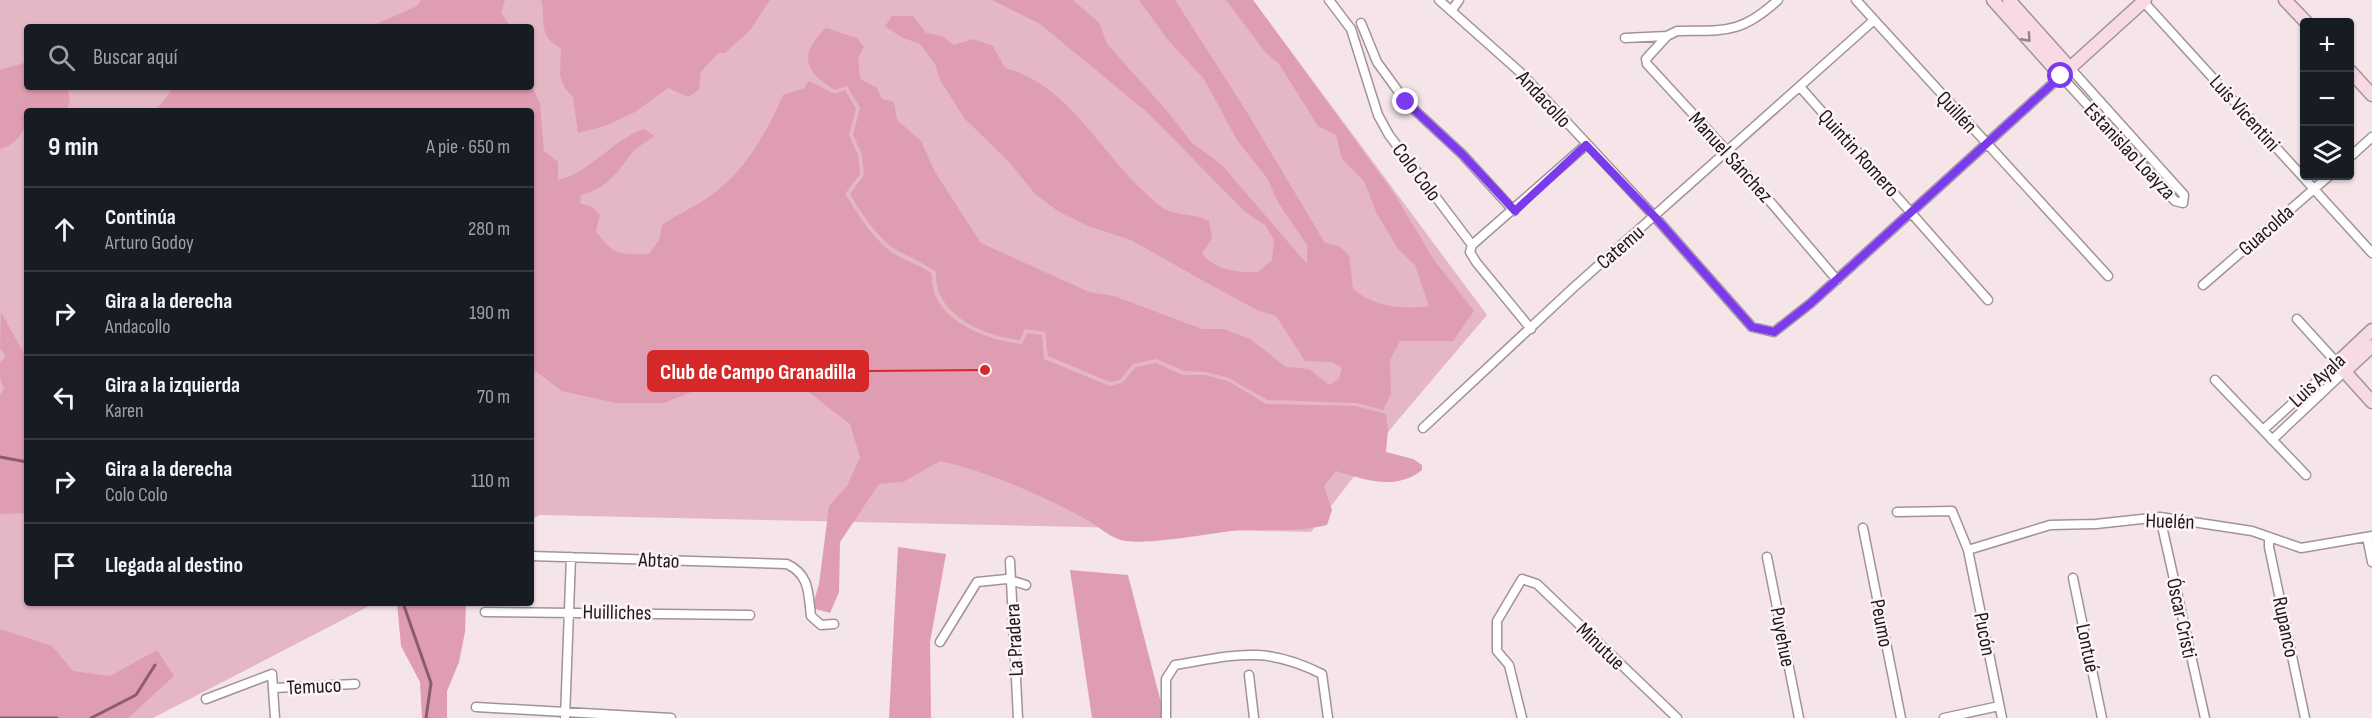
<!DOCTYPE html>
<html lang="es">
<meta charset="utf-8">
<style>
:root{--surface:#171b24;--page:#20242c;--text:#f1f3f6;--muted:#9ea1a6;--line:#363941}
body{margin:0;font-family:"Sofia Sans Condensed",sans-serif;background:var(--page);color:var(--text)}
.controls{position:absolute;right:18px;top:18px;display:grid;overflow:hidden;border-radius:6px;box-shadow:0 2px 4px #0004}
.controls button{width:54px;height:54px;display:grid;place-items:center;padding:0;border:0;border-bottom:2px solid var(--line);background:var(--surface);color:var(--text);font:30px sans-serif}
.stop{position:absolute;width:18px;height:18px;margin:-14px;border:4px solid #7c3aed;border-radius:50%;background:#fff}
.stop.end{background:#7c3aed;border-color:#fff;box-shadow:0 2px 6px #0008}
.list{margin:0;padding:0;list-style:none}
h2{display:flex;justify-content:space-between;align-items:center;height:78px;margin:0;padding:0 24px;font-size:26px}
h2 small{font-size:20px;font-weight:400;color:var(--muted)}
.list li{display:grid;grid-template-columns:39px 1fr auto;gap:18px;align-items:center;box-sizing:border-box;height:84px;padding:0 24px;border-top:2px solid var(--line)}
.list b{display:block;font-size:22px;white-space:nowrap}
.list p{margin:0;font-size:20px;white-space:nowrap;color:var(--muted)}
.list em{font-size:20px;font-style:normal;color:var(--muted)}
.icon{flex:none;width:33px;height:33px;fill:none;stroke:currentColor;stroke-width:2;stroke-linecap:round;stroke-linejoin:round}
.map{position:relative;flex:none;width:2372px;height:718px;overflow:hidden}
.search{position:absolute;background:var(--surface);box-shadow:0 2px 4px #0004;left:24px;top:24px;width:510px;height:66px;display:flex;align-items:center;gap:15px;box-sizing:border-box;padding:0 21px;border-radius:6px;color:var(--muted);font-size:22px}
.panel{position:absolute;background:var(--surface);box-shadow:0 2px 4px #0004;left:24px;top:108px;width:510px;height:498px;border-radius:6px}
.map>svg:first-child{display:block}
.green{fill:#e5b7c4;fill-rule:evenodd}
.forest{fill:#df9db1}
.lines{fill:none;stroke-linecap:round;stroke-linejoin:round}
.stream{stroke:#8b5d6b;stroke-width:3}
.street-casing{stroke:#a29397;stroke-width:11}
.secondary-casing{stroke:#a29397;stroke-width:15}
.street{stroke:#fff;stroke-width:8}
.secondary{stroke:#f8dae4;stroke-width:12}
.oneway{stroke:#958389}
.route{stroke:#7c3aed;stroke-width:8}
.labels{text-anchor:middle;stroke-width:5;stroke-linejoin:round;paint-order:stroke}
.street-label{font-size:21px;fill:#1d1819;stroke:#fef4f7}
.leader{fill:none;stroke:#d62828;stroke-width:2}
.callout-dot{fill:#d62828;stroke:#fef4f7;stroke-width:2}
.callout{fill:#d62828;stroke:#d62828;stroke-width:2}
.callout-label{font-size:22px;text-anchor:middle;font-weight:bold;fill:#fff}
</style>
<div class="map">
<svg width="2372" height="718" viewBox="0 0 2372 718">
<rect width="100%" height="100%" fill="#f5e5e9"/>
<!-- green -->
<path class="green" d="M0,0H1253L1487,315L1393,426L1311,532L540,515L531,519V111H27V603H375L153,718H0ZM27,27H531V87H27Z"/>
<!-- forest -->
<path class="forest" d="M421,0H505L501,13L511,27H369L417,6Z
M541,0H770L750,30L725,53H718L701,72L699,90L688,97L668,88L635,112L605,126L578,133L573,97L565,88L560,76L561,48C536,35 547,21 541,0Z
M992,0H1073L1099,23L1107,44L1168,112L1192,143L1221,164L1307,264V245L1279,204L1267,178L1237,140L1204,79L1167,39L1139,0H1175L1245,109L1325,243L1339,246L1349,255L1353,289C1374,307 1403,310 1429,306L1415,265L1398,249L1376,212L1364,181L1342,159L1336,135L1318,126L1279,64L1266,53L1226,0H1253L1395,195L1434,260L1474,311L1453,341H1400L1390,360L1391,394L1383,410L1356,403L1267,400L1229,378L1206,372L1184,371L1156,359L1133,364L1120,380L1110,382L1048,356L1045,332L1025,329L1020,340C983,336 934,315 936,272C922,262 909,257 895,249C879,240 859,210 850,194L864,175L862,154L853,135L860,108L847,86L835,90C804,72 798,54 826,28L857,38L864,47L858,58L860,79L877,88L882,99L894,102L897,120L921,141L935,172L981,243L1089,292L1114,296L1202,329H1224L1250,339L1286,367L1309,369L1329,385L1339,379L1342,368L1332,362L1305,361L1276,316L1257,310L1209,284L1131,240L1088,226L1059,212L1035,194L1010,163L964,118L940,80L935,64L920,44L901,37L885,26L892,16H913L926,33L942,36L954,45L973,39L993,46L1005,68C1064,83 1096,144 1137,185C1145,192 1155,204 1165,209C1177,216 1194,213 1209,221L1212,238L1202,254C1215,270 1239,273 1258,272L1272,260L1274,240L1265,225L1245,212L1148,113L1040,24Z
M27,62V87H66C71,95 71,104 65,111H27C27,129 18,144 0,149V70Z
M809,81L835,94L845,90L856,109L849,135L858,155L860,174L845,194C857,213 872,237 890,251C902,260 918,263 932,274C929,319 986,340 1022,344L1027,333L1042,335L1044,359L1110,386L1122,383L1136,367L1156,363L1183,375H1205L1228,381L1266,404L1356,406L1386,414L1388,430L1386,452L1413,459L1422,465V470C1396,491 1366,480 1336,471L1324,486L1332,510L1327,525C1298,532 1270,529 1241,530C1213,532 1140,548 1118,539C1107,535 1098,526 1087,520C1045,496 986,471 940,461L903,482L879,484L840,542L839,592L830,613L812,608L819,584L829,506L847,486L860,457L850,424L763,357L732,366L709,385L664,403H616L562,391L531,368V111H155L174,87H531V84L540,104L544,151L558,162V180C591,172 612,140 644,129L654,136C648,141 636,147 631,154C616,174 607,188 581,195L580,203L592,207L600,215L596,231C612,255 621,255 649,254L659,240L662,225C677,214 695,207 710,196C744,173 767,132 783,95L804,88Z
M1,312L27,359V513L0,514V395L4,389L0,378V362L6,357L0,348Z
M898,547L946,554L930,642L931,718H889Z
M1070,570L1128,575L1165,718H1092Z
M397,603H466L465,632L459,662L447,691V718H422L420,682L401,646Z
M0,629L52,646L73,671L110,676L157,650L174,676L128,718H0Z"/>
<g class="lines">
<!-- stream -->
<path class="stream" d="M0,457L27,462
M403,603L431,683L426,718
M1,718H57
M91,718L136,695L155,665"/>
<!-- street casing -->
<g class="street-casing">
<path id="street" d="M1329,0L1351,29L1378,115L1389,135L1472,245L1470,252L1476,262L1531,329
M1439,0L1521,73L1655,217L1752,327L1774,332L1811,303L2061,76L2175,201L2183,203L2184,195L2070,68
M1778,0C1740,35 1724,30 1677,31L1667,36L1646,59L1647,64L1727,151L1837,280
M1856,0L2108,276
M2142,0L2372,253
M1452,10L1459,0
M1361,23L1377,62L1406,102L1462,154L1514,211
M1625,38L1667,36
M1801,88L1988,300
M2350,157L2372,137
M1472,245L1586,145
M2203,285L2329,176
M2215,380L2306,475
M1423,428L1573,288L1873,21
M2263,430L2337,363L2297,319
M2272,440L2345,371
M1897,512L1952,511L1968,550L2002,718
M2160,517L2205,718
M1863,528L1901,718
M2269,537V547L2305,718
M2367,537L2372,562
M1968,550L2050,525L2096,524L2160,517L2252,531L2301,548L2372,536
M531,556L787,564C810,575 808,593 811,616L821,625L834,624
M1767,557L1799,718
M1010,561L1018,718
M2073,578L2102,718
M485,612L750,615
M940,642L977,582L1007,579L1026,585
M1249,675L1254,718
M274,688L355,684
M206,699L272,674L275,718
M476,707L671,718
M565,718L571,557
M1166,718V679L1175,665C1236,655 1264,645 1322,674L1328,718
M1522,718L1509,665L1497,651V621L1522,579L1537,584L1677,718
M1944,718L1999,706"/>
</g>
<!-- secondary casing -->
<g class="secondary-casing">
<path id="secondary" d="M1993,0L2061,76L2145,0
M2009,0L2070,68
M2285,0L2306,22
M2350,71L2372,95
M2372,330L2337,363L2372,402
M2345,371L2372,346"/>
</g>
<!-- street -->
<use href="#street" class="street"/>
<!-- secondary -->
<use href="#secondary" class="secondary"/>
</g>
<!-- one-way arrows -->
<defs><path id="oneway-chevron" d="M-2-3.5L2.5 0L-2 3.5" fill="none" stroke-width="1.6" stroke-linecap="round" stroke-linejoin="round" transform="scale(1.5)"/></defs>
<use class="oneway" href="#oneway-chevron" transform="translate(2027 38) rotate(48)"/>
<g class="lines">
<!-- route -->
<path class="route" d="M1406,102L1462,154L1515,211L1586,145L1655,217L1752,327L1774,332L1811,303L2061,76"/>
</g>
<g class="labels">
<!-- street labels -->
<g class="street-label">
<text transform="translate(1544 99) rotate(47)" y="7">Andacollo</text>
<text transform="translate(1957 112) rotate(47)" y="7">Quillén</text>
<text transform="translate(2245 113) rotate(48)" y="7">Luis Vicentini</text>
<text transform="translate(2130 151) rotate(47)" y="7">Estanislao Loayza</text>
<text transform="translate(1859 153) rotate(48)" y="7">Quintin Romero</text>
<text transform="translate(1731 157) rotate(48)" y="7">Manuel Sánchez</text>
<text transform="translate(1417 172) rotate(53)" y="7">Colo Colo</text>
<text transform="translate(2266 230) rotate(-41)" y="7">Guacolda</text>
<text transform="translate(1620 247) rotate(-41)" y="7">Catemu</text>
<text transform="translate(2317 380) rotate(-43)" y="7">Luis Ayala</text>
<text transform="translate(2170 521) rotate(2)" y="7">Huelén</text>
<text transform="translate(659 560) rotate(2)" y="7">Abtao</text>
<text transform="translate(617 612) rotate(1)" y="7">Huilliches</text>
<text transform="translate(2182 618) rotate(78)" y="7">Óscar Cristi</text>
<text transform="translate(1882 623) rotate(79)" y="7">Peumo</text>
<text transform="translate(2286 627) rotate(78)" y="7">Rupanco</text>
<text transform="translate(1985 634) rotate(79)" y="7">Pucón</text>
<text transform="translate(1783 637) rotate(79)" y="7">Puyehue</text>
<text transform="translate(1014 640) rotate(-93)" y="7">La Pradera</text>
<text transform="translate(1601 646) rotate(44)" y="7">Minutue</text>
<text transform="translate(2088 648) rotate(78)" y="7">Lontué</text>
<text transform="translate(314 686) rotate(-3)" y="7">Temuco</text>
</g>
</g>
<!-- callouts -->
<path class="leader" d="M985 370L868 371"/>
<circle class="callout-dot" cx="985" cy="370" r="6"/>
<rect class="callout" x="648" y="351" width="220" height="40" rx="6"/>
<g class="callout-label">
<text x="758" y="379">Club de Campo Granadilla</text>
</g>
</svg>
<div class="controls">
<button>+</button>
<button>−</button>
<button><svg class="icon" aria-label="layers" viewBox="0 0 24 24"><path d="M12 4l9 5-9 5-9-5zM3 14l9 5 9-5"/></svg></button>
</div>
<div class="stop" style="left:2061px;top:76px"></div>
<div class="stop end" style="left:1406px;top:102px"></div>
<div class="search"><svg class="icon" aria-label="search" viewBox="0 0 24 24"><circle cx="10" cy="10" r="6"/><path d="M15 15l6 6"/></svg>Buscar aquí</div>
<section class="panel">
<h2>9 min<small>A pie · 650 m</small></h2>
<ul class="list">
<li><svg class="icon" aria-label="ahead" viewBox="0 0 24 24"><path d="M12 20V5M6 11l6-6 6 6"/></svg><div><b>Continúa</b><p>Arturo Godoy</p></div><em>280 m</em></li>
<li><svg class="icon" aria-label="right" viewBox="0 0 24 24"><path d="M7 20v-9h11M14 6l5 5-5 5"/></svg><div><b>Gira a la derecha</b><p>Andacollo</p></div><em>190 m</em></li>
<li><svg class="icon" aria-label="left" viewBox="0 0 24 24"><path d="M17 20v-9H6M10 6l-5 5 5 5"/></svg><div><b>Gira a la izquierda</b><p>Karen</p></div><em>70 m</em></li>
<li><svg class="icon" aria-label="right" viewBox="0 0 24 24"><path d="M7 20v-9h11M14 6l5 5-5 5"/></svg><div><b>Gira a la derecha</b><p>Colo Colo</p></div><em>110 m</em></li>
<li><svg class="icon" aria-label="arrive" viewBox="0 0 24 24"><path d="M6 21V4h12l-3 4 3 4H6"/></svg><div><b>Llegada al destino</b></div></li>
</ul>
</section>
</div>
